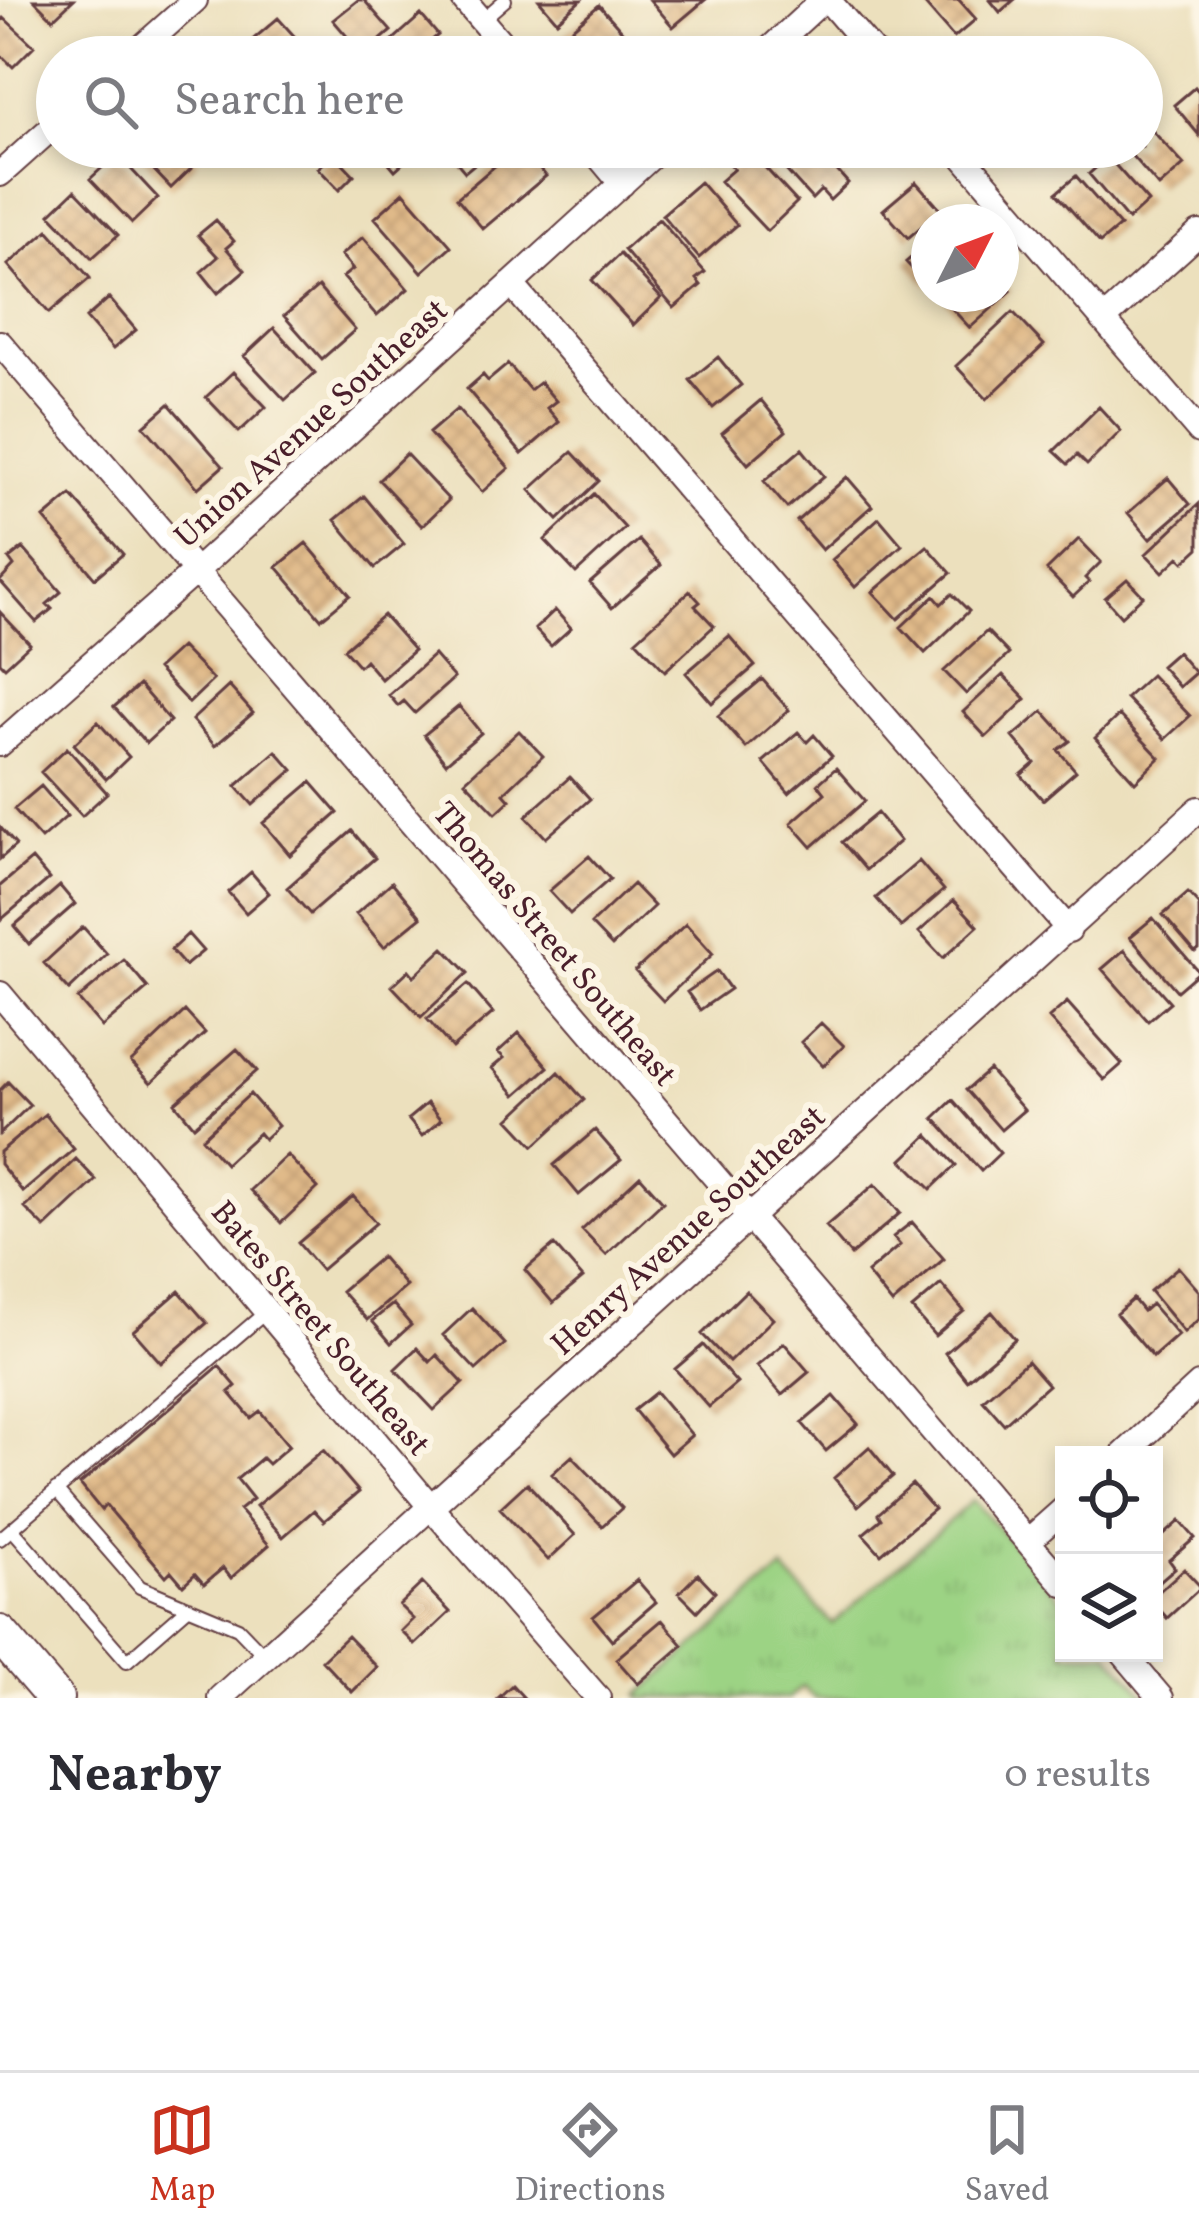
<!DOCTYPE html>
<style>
:root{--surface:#fff;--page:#f2f2f3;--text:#2b2b33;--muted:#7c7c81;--line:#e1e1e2;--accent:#c8321e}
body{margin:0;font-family:Vollkorn,serif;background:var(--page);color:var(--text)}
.controls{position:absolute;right:36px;bottom:36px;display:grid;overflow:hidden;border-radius:0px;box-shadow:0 6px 18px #0003}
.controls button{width:108px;height:108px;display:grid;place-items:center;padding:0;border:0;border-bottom:3px solid var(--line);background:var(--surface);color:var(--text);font:60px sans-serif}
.compass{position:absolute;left:911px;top:204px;width:108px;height:108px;border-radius:50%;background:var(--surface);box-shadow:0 6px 18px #0003;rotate:48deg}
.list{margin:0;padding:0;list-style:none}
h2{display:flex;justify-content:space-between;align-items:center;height:156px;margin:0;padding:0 48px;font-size:51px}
h2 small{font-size:39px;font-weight:400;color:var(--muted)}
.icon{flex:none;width:66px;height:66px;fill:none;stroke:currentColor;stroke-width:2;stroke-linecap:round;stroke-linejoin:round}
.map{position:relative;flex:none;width:1199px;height:1698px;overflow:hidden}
.search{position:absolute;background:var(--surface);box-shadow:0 6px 18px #0003;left:36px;right:36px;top:36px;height:132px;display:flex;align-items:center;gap:30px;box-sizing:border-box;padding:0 42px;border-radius:66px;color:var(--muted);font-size:45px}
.sheet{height:372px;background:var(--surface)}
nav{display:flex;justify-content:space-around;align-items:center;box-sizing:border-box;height:168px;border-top:3px solid var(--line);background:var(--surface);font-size:33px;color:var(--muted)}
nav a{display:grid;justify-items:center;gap:6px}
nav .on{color:var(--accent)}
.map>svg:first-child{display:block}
.grass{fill:url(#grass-tufts);stroke:#737958;stroke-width:3}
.building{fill:url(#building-cross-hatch)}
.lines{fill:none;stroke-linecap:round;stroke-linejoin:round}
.lane-casing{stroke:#623c41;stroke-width:16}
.street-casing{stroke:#623c41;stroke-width:28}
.secondary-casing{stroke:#623c41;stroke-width:40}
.lane{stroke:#fff;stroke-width:12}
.street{stroke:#fff;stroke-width:24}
.secondary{stroke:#fff;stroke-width:36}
.labels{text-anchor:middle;stroke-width:12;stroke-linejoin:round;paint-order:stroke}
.street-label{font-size:33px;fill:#4a1f2b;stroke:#fcf5e5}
</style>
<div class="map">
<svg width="1199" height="1698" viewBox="0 0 1199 1698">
<defs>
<pattern id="grass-tufts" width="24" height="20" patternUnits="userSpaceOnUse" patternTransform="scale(3)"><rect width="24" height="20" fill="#9cd384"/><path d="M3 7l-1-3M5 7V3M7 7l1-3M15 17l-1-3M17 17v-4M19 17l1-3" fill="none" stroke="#88b572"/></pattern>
<pattern id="building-cross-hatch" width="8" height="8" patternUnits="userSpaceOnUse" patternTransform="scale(3)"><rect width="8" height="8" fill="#e0ba89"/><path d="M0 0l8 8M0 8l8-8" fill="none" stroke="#c29f76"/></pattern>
</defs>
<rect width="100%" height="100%" fill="#fcf5e5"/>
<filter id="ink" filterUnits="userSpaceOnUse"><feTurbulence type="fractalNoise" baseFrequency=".00833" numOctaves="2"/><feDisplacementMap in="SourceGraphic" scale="24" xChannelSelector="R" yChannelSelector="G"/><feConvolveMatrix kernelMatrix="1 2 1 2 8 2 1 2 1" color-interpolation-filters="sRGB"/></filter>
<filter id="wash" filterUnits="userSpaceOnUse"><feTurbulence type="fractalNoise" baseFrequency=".004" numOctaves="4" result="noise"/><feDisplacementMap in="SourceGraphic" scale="48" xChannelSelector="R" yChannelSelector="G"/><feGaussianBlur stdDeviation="2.7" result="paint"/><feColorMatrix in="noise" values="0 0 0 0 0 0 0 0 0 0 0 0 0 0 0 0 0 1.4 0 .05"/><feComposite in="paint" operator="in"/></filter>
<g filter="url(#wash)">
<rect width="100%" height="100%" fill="#ece0bd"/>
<!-- grass -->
<path class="grass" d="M973,1500L1064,1602V1653H1109L1148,1698H814L803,1686L789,1698H642L639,1695L783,1569L832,1624Z"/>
<g id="blocks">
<!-- building -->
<path class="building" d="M34,0H73L53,19Z
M358,0H364L391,31L363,55L333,20Z
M539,0H581L557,21Z
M650,0H705L673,27Z
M921,0H959L976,19L954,38Z
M990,0H1014L1000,12Z
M599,5L622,31L593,57H582L563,36Z
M421,15L438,35L431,41L440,52L435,57H374Z
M4,18L34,46L13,67L0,54V22Z
M278,18L313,57H261L249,43Z
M634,43L647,57H618Z
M1195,87L1199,92V135L1174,105Z
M1149,127L1184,165L1159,187L1124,147H1142V133Z
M132,147H184L198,162L171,188Z
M384,147H411L415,152L395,170L379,151Z
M444,147H495L465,172Z
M517,147H522L546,176L483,229L457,198Z
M742,147H746L797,202L767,231L720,181L734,169L727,162Z
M765,147H816L848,183L830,200L821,190L812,199Z
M117,154L158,198L132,223L90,179Z
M334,154L354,175L339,190L318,168Z
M1108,157L1148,202L1128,220L1089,174Z
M1076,176L1120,226L1100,243L1056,193Z
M700,182L737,225L699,258L662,215Z
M916,182L941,210L908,238L883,210Z
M75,190L118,235L92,258L50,214Z
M404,192L451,246L422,272L375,218Z
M659,219L705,272L696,279L701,285L674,308L624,250Z
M216,220L234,241L226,248L245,270L218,293L201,272L218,257L198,235Z
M48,230L90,278L49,313L8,265Z
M363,237L408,289L377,316L343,277L353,269L341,255Z
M929,242V287L906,262Z
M620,254L661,298L633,325L592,280Z
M1001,280L1011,291L970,328L944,300L951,294H1001Z
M318,287L355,330L322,359L284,316Z
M109,298L136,330L113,349L86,318Z
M1013,312L1044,345L987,399L956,366Z
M274,328L315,373L285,400L244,356Z
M718,357L741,385L713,408L690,380Z
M508,364L530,390L540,382L556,401L547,408L559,422L522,454L467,389L483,375L488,381Z
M233,372L266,407L239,432L206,397Z
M761,400L786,431L748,464L722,433Z
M169,404L223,466L198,488L144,426Z
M1099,407L1121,431L1087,465L1077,455L1068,464L1054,451Z
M457,409L509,468L482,492L429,433Z
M802,449L824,476L787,508L764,481Z
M572,452L599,481L558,520L530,490Z
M406,454L449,500L422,526L379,480Z
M847,477L872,506L822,550L797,521Z
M1168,478L1190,504L1150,539L1128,513Z
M594,494L625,528L576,573L545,540Z
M71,495L123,554L95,578L44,518Z
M364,496L404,544L375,568L335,520Z
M1199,504V548L1184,562L1179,557L1163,572L1146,554Z
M879,518L902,545L855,587L832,560Z
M1079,539L1101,562L1085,578L1089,582L1073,597L1047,570Z
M639,540L661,565L612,608L590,583Z
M306,543L350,595L321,619L277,567Z
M927,546L951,573L898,619L873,592Z
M23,548L61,592L47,604L52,609L36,622L0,581L14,566L9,559Z
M1127,579L1143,596L1121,616L1105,598Z
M690,591L700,602L695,606L714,626L665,671L636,640Z
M952,594L969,611L925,653L901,627L934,596L941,604Z
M555,610L571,628L551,646L535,629Z
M0,612L30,644L5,667L0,662Z
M383,615L414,650L381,679L365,660L359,666L344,649Z
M987,631L1009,654L966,694L944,671Z
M729,636L755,666L712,703L686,673Z
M181,647L213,680L189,703L157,669Z
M1177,652L1195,673L1179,687L1161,666Z
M434,655L454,678L415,713L404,701L398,706L389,695Z
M1003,675L1026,699L986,737L963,712Z
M1151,675L1190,716L1165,739L1126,698Z
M762,679L789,710L746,748L718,716Z
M139,685L170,721L146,743L114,707Z
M229,686L253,713L215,746L192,720Z
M459,706L481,733L446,763L424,735Z
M1043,711L1070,741L1058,750L1076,771L1043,800L1021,775L1035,763L1013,737Z
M1119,715L1160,758L1135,782L1095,738Z
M98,722L129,757L106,779L74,744Z
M519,731L543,756L504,793L510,800L496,813L465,781Z
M798,732L807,742L814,735L832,756L789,793L763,762Z
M67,748L107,793L82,816L41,772Z
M276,751L293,770L253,805L236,786Z
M836,768L865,801L812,847L791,823L825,793L818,784Z
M570,777L590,799L546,838L526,816Z
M311,782L338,813L290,855L263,823Z
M41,786L67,816L41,839L14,809Z
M877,813L900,841L866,870L842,842Z
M0,827L16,845L0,859Z
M352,831L375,858L310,914L287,888Z
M589,856L610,879L570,914L549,891Z
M32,859L49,879L2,919L0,886Z
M919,861L944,890L901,927L876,898Z
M251,872L269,893L246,913L228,892Z
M392,882L421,917L384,947L356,914Z
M633,884L654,906L612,946L591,924Z
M60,886L75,904L29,944L14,926Z
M1188,893L1199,905V949L1195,952L1163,915Z
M954,900L978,926L943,958L919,932Z
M1153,918L1199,972L1177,991L1130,937Z
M686,924L713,954L663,1001L635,971Z
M83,927L107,954L69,990L44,963Z
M188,934L203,951L185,966L171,950Z
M444,948L468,973L421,1017L392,986L409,970L414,976Z
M1124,950L1170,1002L1148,1021L1102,969Z
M124,960L148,988L102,1027L78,999Z
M717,971L730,989L700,1010L687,992Z
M468,984L493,1013L452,1048L427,1019Z
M1067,1002L1122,1064L1104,1080L1049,1018Z
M185,1011L205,1033L151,1083L131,1062Z
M821,1023L844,1046L823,1066L801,1042Z
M519,1033L548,1067L516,1095L492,1068L504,1058L498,1052Z
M237,1049L257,1071L194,1126L175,1103Z
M989,1070L1024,1110L1001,1130L966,1090Z
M559,1072L584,1100L534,1146L509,1119Z
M8,1082L30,1105L0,1134V1090Z
M250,1094L278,1126L264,1139L259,1133L225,1164L202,1138Z
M953,1100L1000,1153L981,1171L934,1118Z
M427,1103L441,1120L422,1136L408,1119Z
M45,1114L74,1149L23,1192L0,1164V1152Z
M595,1130L621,1160L579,1195L554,1165Z
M928,1135L956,1165L931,1189L902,1160Z
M287,1155L318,1188L281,1223L250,1190Z
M76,1159L96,1180L45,1228L25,1208Z
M640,1176L663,1202L606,1255L582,1230Z
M875,1184L900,1213L851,1255L826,1226Z
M353,1196L376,1223L321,1270L298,1243Z
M912,1222L944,1259L892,1304L867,1273L900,1245L893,1237Z
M554,1245L583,1278L553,1303L525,1270Z
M381,1257L406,1286L367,1320L341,1291Z
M1178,1267L1199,1291V1319L1184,1332L1150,1291Z
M941,1284L964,1311L935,1336L912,1309Z
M179,1291L207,1323L161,1363L133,1331Z
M746,1291L773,1319L729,1362L702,1334Z
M1133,1299L1143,1311L1151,1304L1178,1335L1153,1357L1116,1314Z
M393,1304L411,1325L391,1343L372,1321Z
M472,1308L505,1344L476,1370L443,1335Z
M992,1312L1015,1339L967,1380L945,1353Z
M784,1343L809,1372L782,1395L757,1366Z
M703,1345L737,1383L709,1407L675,1369Z
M417,1348L430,1362L437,1355L463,1383L434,1410L395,1369Z
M1027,1361L1048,1385L1004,1424L983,1400Z
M219,1366L236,1386L229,1392L251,1418L260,1411L289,1446L268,1464L262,1458L237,1479L253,1499L239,1510L269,1545L231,1578L223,1568L204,1584L195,1574L183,1585L171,1571L166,1576L106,1505L101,1510L80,1484Z
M656,1392L692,1435L670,1454L634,1410Z
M834,1396L858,1424L826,1451L802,1423Z
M869,1447L893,1476L858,1506L834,1478Z
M323,1450L359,1492L324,1521L314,1510L283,1537L256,1506Z
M572,1456L622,1508L602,1526L552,1474Z
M527,1483L575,1535L548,1560L500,1508Z
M912,1484L934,1509L881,1554L863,1534L881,1519L878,1514Z
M1180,1521L1195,1538L1169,1560L1175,1568L1154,1586V1544Z
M1184,1569L1199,1585V1589L1167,1618L1154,1603V1596Z
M698,1574L715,1592L697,1611L679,1593Z
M637,1580L656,1602L612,1640L593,1617Z
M422,1583L450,1612L415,1645L401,1631L413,1619L399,1605Z
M662,1620L683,1645L638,1684L616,1659Z
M347,1636L377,1667L352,1692L322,1660Z
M512,1685L524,1698H498Z"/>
</g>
</g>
<g filter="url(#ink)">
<use href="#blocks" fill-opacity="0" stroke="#623c41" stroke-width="3"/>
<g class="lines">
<!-- lane casing -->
<g class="lane-casing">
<path id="lane" d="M482,20L505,0
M56,1490L140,1587L238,1628L265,1656
M12,1529L127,1661L189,1607
M0,1539L266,1312"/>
</g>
<!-- street casing -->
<g class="street-casing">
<path id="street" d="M464,0L513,57
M828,0L877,57
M131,57L195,0
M761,57L823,0
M591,147L622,184
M955,147L1199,431
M0,174L57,123
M511,284L1069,930
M1104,319L1199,233
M0,343L1064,1584
M0,744L196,571L662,147
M0,994L430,1506L598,1698
M1123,1455L1199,1385
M1028,1541L1064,1509
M1123,1653L1161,1698
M220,1698L1199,809"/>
</g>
<!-- secondary casing -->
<g class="secondary-casing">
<path id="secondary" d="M0,1634L55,1698"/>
</g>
<!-- lane -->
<use href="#lane" class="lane"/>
<!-- street -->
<use href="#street" class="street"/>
<!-- secondary -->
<use href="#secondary" class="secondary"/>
</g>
</g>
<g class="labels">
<!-- street labels -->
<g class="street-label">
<text transform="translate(310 422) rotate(-42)" y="12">Union Avenue Southeast</text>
<text transform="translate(556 943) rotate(50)" y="12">Thomas Street Southeast</text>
<text transform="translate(687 1229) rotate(-42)" y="12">Henry Avenue Southeast</text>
<text transform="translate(322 1327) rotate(50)" y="12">Bates Street Southeast</text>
</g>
</g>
</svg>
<div class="controls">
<button><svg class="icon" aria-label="locate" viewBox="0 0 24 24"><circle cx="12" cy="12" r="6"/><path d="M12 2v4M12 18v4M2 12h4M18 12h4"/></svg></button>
<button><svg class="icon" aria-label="layers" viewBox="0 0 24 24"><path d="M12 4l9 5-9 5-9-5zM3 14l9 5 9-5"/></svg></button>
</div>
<svg class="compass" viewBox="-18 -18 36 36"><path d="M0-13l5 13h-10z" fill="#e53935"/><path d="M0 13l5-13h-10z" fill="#7c7c81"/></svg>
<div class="search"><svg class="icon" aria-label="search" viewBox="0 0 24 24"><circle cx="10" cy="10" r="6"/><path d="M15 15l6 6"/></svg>Search here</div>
</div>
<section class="sheet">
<h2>Nearby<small>0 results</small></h2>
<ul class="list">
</ul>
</section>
<nav>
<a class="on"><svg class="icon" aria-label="map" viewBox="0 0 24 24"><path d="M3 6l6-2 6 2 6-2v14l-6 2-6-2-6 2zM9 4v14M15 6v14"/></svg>Map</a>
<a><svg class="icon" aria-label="directions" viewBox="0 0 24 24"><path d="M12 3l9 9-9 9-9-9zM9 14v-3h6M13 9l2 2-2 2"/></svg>Directions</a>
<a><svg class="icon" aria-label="saved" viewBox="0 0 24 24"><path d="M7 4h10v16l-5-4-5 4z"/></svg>Saved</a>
</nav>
